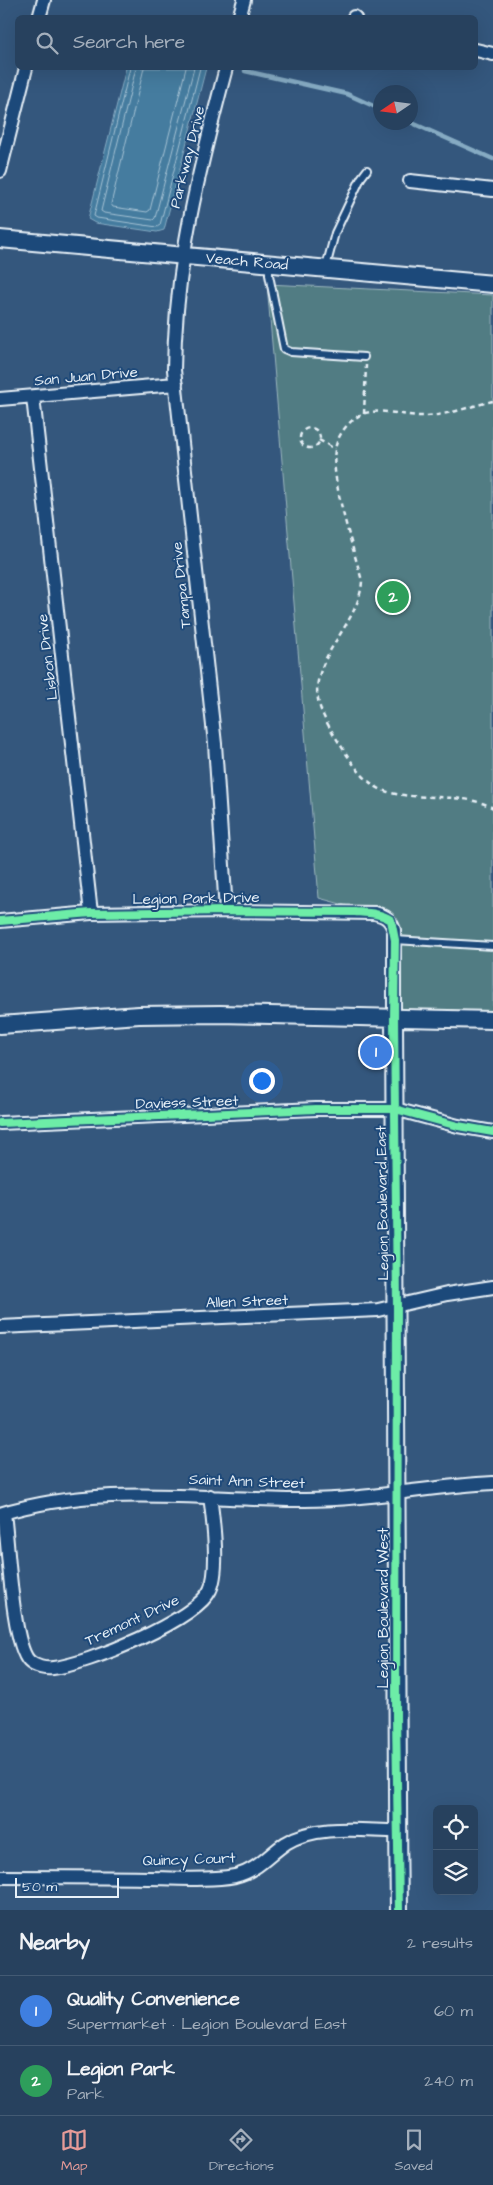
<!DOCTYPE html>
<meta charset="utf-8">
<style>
:root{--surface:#27415e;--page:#334c67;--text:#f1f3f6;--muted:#a4afbc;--line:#435a73;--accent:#e69b98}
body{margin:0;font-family:"Architects Daughter",sans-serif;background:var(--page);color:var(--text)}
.controls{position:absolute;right:15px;bottom:15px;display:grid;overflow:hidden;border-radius:8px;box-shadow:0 5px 20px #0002}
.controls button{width:45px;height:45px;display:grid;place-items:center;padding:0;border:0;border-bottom:1px solid var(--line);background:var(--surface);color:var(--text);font:25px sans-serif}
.compass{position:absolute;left:373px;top:85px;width:45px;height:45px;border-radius:50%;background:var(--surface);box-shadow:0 5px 20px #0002;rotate:257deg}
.scale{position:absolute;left:15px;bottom:12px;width:104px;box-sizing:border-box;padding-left:5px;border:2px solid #e8f1f8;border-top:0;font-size:14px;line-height:18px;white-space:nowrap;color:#e8f1f8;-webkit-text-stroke:4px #1f4a7a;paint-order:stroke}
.you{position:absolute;left:261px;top:1080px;width:18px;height:18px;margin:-12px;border:4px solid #fff;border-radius:50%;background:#1a73e8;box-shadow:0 0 0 8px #1a73e833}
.badge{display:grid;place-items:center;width:32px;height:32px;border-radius:50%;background:var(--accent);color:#fff;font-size:16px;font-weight:700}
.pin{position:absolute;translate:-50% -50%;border:2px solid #fff;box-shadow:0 1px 5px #0006}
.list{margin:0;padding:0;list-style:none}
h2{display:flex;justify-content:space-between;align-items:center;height:65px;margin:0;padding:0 20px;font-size:21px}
h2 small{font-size:16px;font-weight:400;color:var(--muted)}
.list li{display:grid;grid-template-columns:32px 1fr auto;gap:15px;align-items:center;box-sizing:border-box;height:70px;padding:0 20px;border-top:1px solid var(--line)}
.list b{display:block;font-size:19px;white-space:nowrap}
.list p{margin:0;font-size:16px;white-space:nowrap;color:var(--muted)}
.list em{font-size:16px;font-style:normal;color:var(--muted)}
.icon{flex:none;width:28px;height:28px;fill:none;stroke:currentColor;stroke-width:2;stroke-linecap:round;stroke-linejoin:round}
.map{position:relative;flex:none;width:493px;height:1910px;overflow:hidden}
.search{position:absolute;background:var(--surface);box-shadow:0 5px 20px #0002;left:15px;right:15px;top:15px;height:55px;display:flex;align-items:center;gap:12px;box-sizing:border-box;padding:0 18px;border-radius:8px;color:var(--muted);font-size:19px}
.sheet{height:205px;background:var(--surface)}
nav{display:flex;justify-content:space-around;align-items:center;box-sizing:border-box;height:70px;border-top:1px solid var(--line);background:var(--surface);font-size:14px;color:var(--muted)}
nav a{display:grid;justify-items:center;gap:2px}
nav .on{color:var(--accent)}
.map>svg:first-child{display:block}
.green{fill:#517c83;stroke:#9cb6be}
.water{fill:#447c9f;stroke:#86abc3}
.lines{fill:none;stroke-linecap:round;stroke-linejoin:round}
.shore{stroke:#a6c2d4;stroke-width:1}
.stream{stroke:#86abc3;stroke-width:4.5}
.service-casing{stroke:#e8f1f8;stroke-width:10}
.minor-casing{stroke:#e8f1f8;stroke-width:16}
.tertiary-casing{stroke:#e8f1f8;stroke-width:20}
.path{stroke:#e8f1f8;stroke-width:2.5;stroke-dasharray:5 4;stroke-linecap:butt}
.service{stroke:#1f4a7a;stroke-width:6}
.minor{stroke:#1f4a7a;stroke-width:12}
.tertiary{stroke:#1f4a7a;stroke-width:16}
.cycleway-casing{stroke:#1f4a7a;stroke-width:11}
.cycleway{stroke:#6deda7;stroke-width:8}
.labels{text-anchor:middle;stroke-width:4;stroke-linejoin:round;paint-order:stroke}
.street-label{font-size:15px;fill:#e8f1f8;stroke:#1f4a7a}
</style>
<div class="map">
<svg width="493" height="1910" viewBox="0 0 493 1910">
<rect width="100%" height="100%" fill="#34577d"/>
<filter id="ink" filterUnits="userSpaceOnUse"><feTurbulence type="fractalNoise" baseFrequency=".02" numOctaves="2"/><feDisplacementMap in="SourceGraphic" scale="10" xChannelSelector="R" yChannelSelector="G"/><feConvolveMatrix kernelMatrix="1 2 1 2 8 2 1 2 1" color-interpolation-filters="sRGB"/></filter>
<g filter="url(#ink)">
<!-- green -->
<path class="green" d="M267,284L493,295V1020L394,1018L385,916L319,898Z"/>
<!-- water -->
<path class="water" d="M126,68H206L164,230L157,232L95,223L88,219Z"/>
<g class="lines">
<!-- shore -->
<path class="shore" d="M130,68L94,216L97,218L157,227L160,225L200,68
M136,68L101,211L104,213L153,220L155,218L194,68
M144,68L111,204L113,207L147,212L150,210L186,68"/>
<!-- stream -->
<path class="stream" d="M245,71L347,94L380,109
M410,122L493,159"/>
<!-- service casing -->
<g class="service-casing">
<path id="service" d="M269,265V275L284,349L291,352L364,357
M326,267L335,233L361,178L367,170
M395,940L493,946"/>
</g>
<!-- minor casing -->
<g class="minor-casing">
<path id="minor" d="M354,17L355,18
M39,18L44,0
M239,18L244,0
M476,50L493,54
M226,68C199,170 175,263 174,370L215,744L226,911
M0,171L26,68
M410,181L493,190
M33,397L91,913
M0,399L176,384
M0,921L91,913L226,911L375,913C386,916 390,919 394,930V1018
M0,1123L316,1109H395L458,1126L493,1132
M0,1327L378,1310L447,1294L493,1287
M4,1513C8,1541 12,1644 29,1661C35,1667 45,1669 53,1668C86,1665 196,1620 210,1590C220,1570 213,1519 210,1496
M0,1514C100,1483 202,1500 305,1500C368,1500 430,1486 493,1483
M0,1877C49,1877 99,1877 148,1878C176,1878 207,1881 235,1876C257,1871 268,1855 286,1843C317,1824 363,1831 397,1831"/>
</g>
<!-- tertiary casing -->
<g class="tertiary-casing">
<path id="tertiary" d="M0,239L493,284
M394,1018C398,1316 395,1613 399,1910
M0,1025L139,1015L220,1014L493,1020"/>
</g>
<!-- path -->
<path class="path" d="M493,401C471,406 449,415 426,416C407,417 384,408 365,413C350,418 337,435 335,450C330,479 354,550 362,581C360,618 325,645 318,681C314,703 325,720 336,738C348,756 364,786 388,792C408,798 432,796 453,798C466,799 481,801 493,808
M364,414L366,365
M300 438a10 10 0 1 1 20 0a10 10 0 1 1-20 0Z
M319,440L335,449"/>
<!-- service -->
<use href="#service" class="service"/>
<!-- minor -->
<use href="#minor" class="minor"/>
<!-- tertiary -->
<use href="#tertiary" class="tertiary"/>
<!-- cycleway casing -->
<g class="cycleway-casing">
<path id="cycleway" d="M0,921L91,913L226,911L355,912C368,913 380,913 391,920L395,940L394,1018L397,1306L396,1717L399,1910
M0,1123L316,1109H395L458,1126L493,1132"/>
</g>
<!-- cycleway -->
<use href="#cycleway" class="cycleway"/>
</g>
</g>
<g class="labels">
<!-- street labels -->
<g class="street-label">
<text transform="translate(187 157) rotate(-76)" y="5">Parkway Drive</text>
<text transform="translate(247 261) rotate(5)" y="5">Veach Road</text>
<text transform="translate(86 376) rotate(-5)" y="5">San Juan Drive</text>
<text transform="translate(181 585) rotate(-96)" y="5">Tampa Drive</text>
<text transform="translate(47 657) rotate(-97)" y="5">Lisbon Drive</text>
<text transform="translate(196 898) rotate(-1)" y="5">Legion Park Drive</text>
<text transform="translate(187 1102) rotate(-2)" y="5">Daviess Street</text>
<text transform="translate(382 1203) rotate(-91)" y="5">Legion Boulevard East</text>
<text transform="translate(247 1301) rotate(-2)" y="5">Allen Street</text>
<text transform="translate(247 1481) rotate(2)" y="5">Saint Ann Street</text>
<text transform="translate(383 1608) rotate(-90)" y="5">Legion Boulevard West</text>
<text transform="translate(132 1620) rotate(-25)" y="5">Tremont Drive</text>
<text transform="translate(189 1859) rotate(-2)" y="5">Quincy Court</text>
</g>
</g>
</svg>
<div class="controls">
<button><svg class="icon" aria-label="locate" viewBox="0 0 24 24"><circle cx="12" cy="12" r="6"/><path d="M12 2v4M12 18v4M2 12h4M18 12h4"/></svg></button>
<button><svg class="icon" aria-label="layers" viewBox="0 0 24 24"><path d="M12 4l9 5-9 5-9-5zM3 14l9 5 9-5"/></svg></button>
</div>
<svg class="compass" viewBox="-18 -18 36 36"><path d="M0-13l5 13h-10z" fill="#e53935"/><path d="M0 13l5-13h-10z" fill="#a4afbc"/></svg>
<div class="scale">50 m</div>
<div class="you"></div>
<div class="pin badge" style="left:376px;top:1052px;background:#3f7fe0">1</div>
<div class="pin badge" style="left:393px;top:597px;background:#2e9e5b">2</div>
<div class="search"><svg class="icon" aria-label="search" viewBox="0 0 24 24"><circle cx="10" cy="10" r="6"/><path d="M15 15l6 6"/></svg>Search here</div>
</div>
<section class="sheet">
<h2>Nearby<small>2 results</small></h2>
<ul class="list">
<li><span class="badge" style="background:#3f7fe0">1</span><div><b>Quality Convenience</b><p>Supermarket · Legion Boulevard East</p></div><em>60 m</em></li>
<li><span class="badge" style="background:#2e9e5b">2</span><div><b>Legion Park</b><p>Park</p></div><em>240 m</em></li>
</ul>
</section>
<nav>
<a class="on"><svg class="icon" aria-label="map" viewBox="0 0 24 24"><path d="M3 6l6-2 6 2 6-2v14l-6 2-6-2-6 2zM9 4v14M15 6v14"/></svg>Map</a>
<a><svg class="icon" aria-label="directions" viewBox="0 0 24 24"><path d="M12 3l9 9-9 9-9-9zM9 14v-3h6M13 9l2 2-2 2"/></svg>Directions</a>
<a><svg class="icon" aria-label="saved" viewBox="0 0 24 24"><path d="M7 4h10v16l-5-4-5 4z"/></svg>Saved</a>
</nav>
